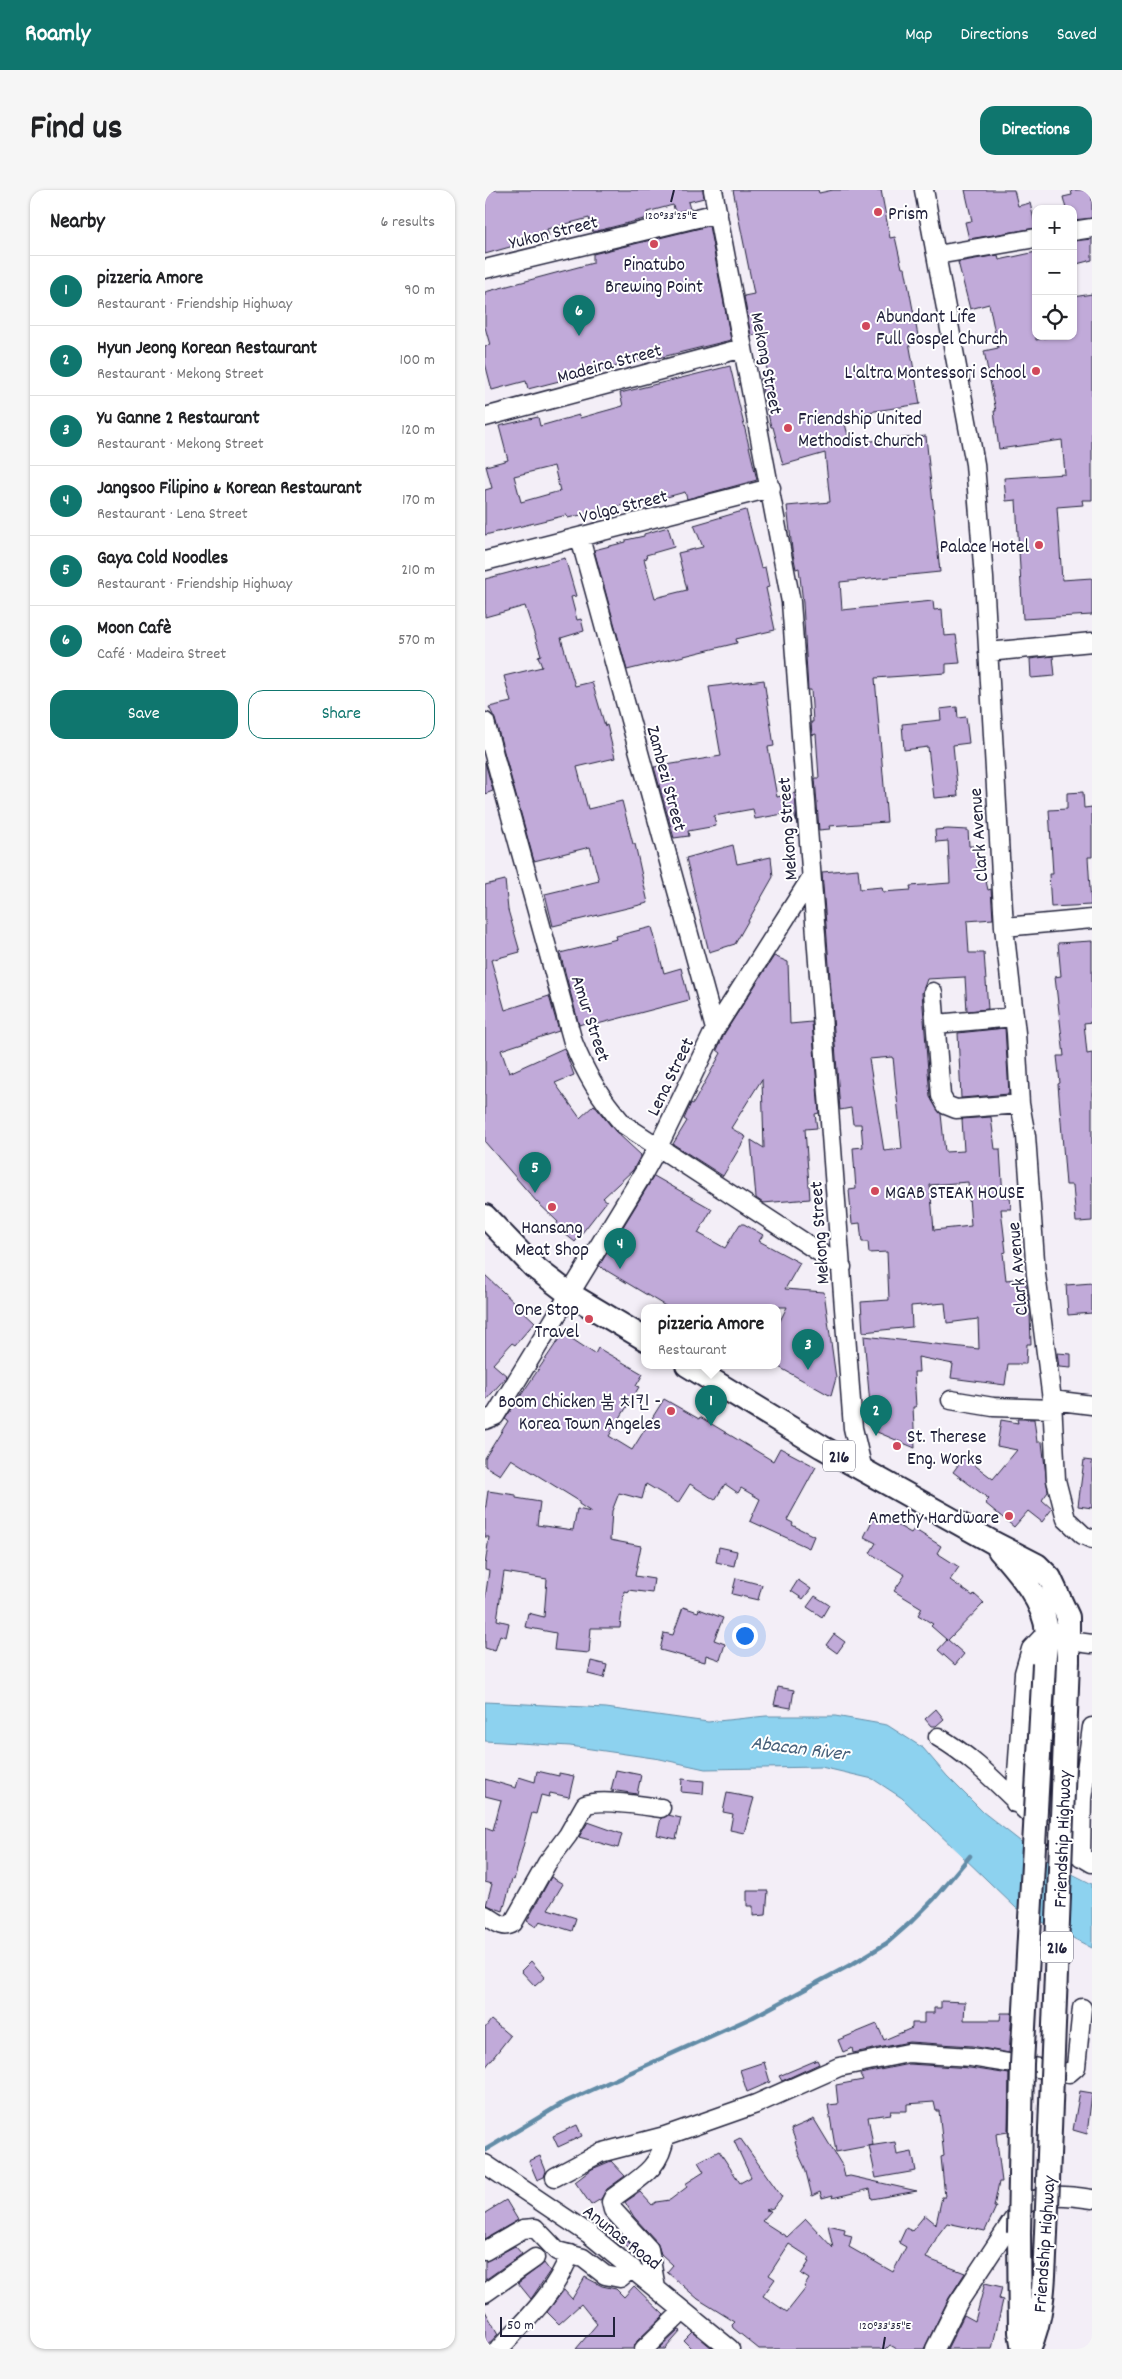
<!DOCTYPE html>
<meta charset="utf-8">
<style>
:root{--surface:#fff;--page:#f6f6f6;--text:#202124;--muted:#757577;--line:#e0e0e0;--accent:#0f766e}
body{margin:0;font-family:Dekko,"Poor Story",sans-serif;background:var(--page);color:var(--text)}
.controls{position:absolute;right:15px;top:15px;display:grid;overflow:hidden;border-radius:10px;box-shadow:0 1px 4px #0004}
.controls button{width:45px;height:45px;display:grid;place-items:center;padding:0;border:0;border-bottom:1px solid var(--line);background:var(--surface);color:var(--text);font:25px sans-serif}
.scale{position:absolute;left:15px;bottom:12px;width:115px;box-sizing:border-box;padding-left:5px;border:2px solid #22223b;border-top:0;font-size:14px;line-height:18px;white-space:nowrap;color:#22223b;-webkit-text-stroke:4px #fff;paint-order:stroke}
.you{position:absolute;left:259px;top:1445px;width:18px;height:18px;margin:-12px;border:4px solid #fff;border-radius:50%;background:#1a73e8;box-shadow:0 0 0 8px #1a73e833}
.badge{display:grid;place-items:center;width:32px;height:32px;border-radius:50%;background:var(--accent);color:#fff;font-size:16px;font-weight:700}
.pin{position:absolute;translate:-50% -41px;filter:drop-shadow(0 1px 2px #0008)}
.pin::after{content:'';position:absolute;top:26px;width:18px;height:15px;background:inherit;clip-path:polygon(0 0,100% 0,50% 100%)}
.popup{position:absolute;left:156px;top:1114px;width:140px;height:65px;box-sizing:border-box;display:grid;place-content:center;border-radius:10px;background:var(--surface);filter:drop-shadow(0 1px 4px #0005);font-size:16px;white-space:nowrap;color:var(--muted)}
.popup b{font-size:19px;color:var(--text)}
.popup::after{content:'';position:absolute;left:50%;top:100%;margin-left:-10px;border:10px solid transparent;border-top-color:var(--surface)}
.list{margin:0;padding:0;list-style:none}
h2{display:flex;justify-content:space-between;align-items:center;height:65px;margin:0;padding:0 20px;font-size:21px}
h2 small{font-size:16px;font-weight:400;color:var(--muted)}
.list li{display:grid;grid-template-columns:32px 1fr auto;gap:15px;align-items:center;box-sizing:border-box;height:70px;padding:0 20px;border-top:1px solid var(--line)}
.list b{display:block;font-size:19px;white-space:nowrap}
.list p{margin:0;font-size:16px;white-space:nowrap;color:var(--muted)}
.list em{font-size:16px;font-style:normal;color:var(--muted)}
.actions{display:flex;gap:10px;padding:15px 20px}
.actions a{flex:1;padding:11px 0;border:1px solid var(--accent);border-radius:15px;text-align:center;font-size:18px;color:var(--accent)}
.actions .main{background:var(--accent);color:#fff}
.icon{flex:none;width:28px;height:28px;fill:none;stroke:currentColor;stroke-width:2;stroke-linecap:round;stroke-linejoin:round}
.map{position:relative;flex:none;width:607px;height:2159px;overflow:hidden;border-radius:15px}
header{display:flex;align-items:center;gap:30px;box-sizing:border-box;height:70px;padding:0 25px;background:var(--accent);color:#fff}
header strong{font-size:24px}
nav{display:flex;gap:28px;margin-inline-start:auto;font-size:18px}
.intro{display:flex;align-items:center;justify-content:space-between;box-sizing:border-box;height:120px;padding:0 30px}
h1{margin:0;font-size:35px}
.button{padding:12px 22px;border-radius:15px;background:var(--accent);color:#fff;font-size:18px;font-weight:700}
main{display:flex;gap:30px;padding:0 30px}
aside{flex:1;background:var(--surface);border-radius:15px;box-shadow:0 1px 4px #0004}
.map>svg:first-child{display:block}
.water{fill:#8dd2ef;stroke:#628ca7}
.lines{fill:none;stroke-linecap:round;stroke-linejoin:round}
.stream{stroke:#628ca7;stroke-width:4.5}
.building{fill:#c1aad9;stroke:#22223b;fill-rule:evenodd}
.minor-casing{stroke:#22223b;stroke-width:21}
.major-casing{stroke:#22223b;stroke-width:26}
.minor{stroke:#fff;stroke-width:18}
.major{stroke:#fff;stroke-width:22}
.major-bridge-casing{stroke:#22223b;stroke-width:26;stroke-linecap:butt}
.major-bridge{stroke:#fff;stroke-width:22}
.ticks{fill:none;stroke:#22223b;stroke-width:2}
.poi-dot{fill:#d1495b;stroke:#fff;stroke-width:2}
.labels{text-anchor:middle;stroke-width:4;stroke-linejoin:round;paint-order:stroke}
.shield{fill:#fff;stroke:#646476;stroke-width:1}
.shield-label{font-size:18px;font-weight:bold;fill:#22223b}
.poi-label{font-size:19px;fill:#22223b;stroke:#fff;text-anchor:start}
.street-label{font-size:19px;fill:#22223b;stroke:#fff}
.water-label{font-size:20px;font-style:italic;fill:#47607a;stroke:#fff}
.ticks-label{font-size:12px;text-anchor:middle;fill:#22223b;stroke:#fff;stroke-width:4;stroke-linejoin:round;paint-order:stroke}
</style>
<header>
<strong>Roamly</strong>
<nav><a>Map</a><a>Directions</a><a>Saved</a></nav>
</header>
<div class="intro"><h1>Find us</h1><a class="button">Directions</a></div>
<main>
<aside>
<h2>Nearby<small>6 results</small></h2>
<ul class="list">
<li><span class="badge">1</span><div><b>pizzeria Amore</b><p>Restaurant · Friendship Highway</p></div><em>90 m</em></li>
<li><span class="badge">2</span><div><b>Hyun Jeong Korean Restaurant</b><p>Restaurant · Mekong Street</p></div><em>100 m</em></li>
<li><span class="badge">3</span><div><b>Yu Ganne 2 Restaurant</b><p>Restaurant · Mekong Street</p></div><em>120 m</em></li>
<li><span class="badge">4</span><div><b>Jangsoo Filipino &amp; Korean Restaurant</b><p>Restaurant · Lena Street</p></div><em>170 m</em></li>
<li><span class="badge">5</span><div><b>Gaya Cold Noodles</b><p>Restaurant · Friendship Highway</p></div><em>210 m</em></li>
<li><span class="badge">6</span><div><b>Moon Cafè</b><p>Café · Madeira Street</p></div><em>570 m</em></li>
</ul>
<div class="actions"><a class="main">Save</a><a>Share</a></div>
</aside>
<div class="map">
<svg width="607" height="2159" viewBox="0 0 607 2159">
<rect width="100%" height="100%" fill="#f3eef7"/>
<filter id="ink" filterUnits="userSpaceOnUse"><feTurbulence type="fractalNoise" baseFrequency=".02" numOctaves="2"/><feDisplacementMap in="SourceGraphic" scale="10" xChannelSelector="R" yChannelSelector="G"/><feConvolveMatrix kernelMatrix="1 2 1 2 8 2 1 2 1" color-interpolation-filters="sRGB"/></filter>
<g filter="url(#ink)">
<!-- water -->
<path class="water" d="M0,1512L121,1518L223,1532L281,1526H350L402,1535L438,1558L462,1586L498,1622L535,1651L567,1674L607,1694V1758L531,1718L417,1608L388,1589L336,1577L220,1579L175,1569L85,1556L0,1551Z"/>
<g class="lines">
<!-- stream -->
<path class="stream" d="M0,1960L78,1913L268,1827L369,1773L402,1753L427,1731L448,1710L485,1666"/>
</g>
<!-- building -->
<path class="building" d="M0,0H218L219,8L203,12L205,19L190,22L188,15L162,22L163,28L108,42L104,28L62,39L64,46L0,64Z
M248,0H333L334,3L348,0H396L405,48L410,47L417,78H420L434,151L424,152L435,214L358,226L365,253L441,246L455,382L355,392L357,420L448,411L449,420L457,419L459,446L471,445L475,473L461,474V483L390,488L402,632L344,636L345,639L334,640L330,588H334L331,544L327,545L326,532H328L326,500H323L318,413L314,378L311,379L307,359L302,316L345,312L340,263L298,275L288,237H286L275,189L284,188L274,144L266,146L259,106L269,104Z
M480,0H529L533,16L545,13L551,38L484,49L480,32L487,31Z
M586,0H607V28L588,30V19H581L578,7L587,5Z
M224,36L246,150L173,168L172,166L43,199L41,191L7,200L0,173V156L5,155L0,137V102L108,73V64Z
M607,49V70L588,75V51Z
M551,62V150L569,146H588V107L607,104V310H597L598,315L572,317L577,390L607,388V425L538,429L531,310L521,311L519,288L580,284L577,250L514,259L509,221H511L499,161L513,158L504,114L485,119L473,72L513,65L514,70Z
M245,176L272,290L202,309L200,302L157,314L156,311L83,328L82,325L0,345V300L7,298L1,276L23,270L14,236L53,227L55,236L94,225L95,228L138,216L135,203ZM69,276L75,301L36,312L29,286Z
M261,320L276,378L280,377L284,397L281,398L290,440L251,449L252,453L142,480L109,360L141,352V350L159,346V344L183,337L189,357L161,365L162,368L159,369L170,408L202,400L193,363L218,357L209,335Z
M80,368L91,406L86,407L92,430L96,429L99,441L76,448L90,496L107,492L120,536L122,535L130,568L92,577L103,619L137,611L148,654H150L163,713L68,736L60,704L114,691L105,657L49,671L10,529L4,517L26,512L19,486L57,477L53,466L56,465L40,416L0,427V389Z
M568,466L570,486L546,488L545,469Z
M279,490L289,556L283,557L292,607L310,603L312,635L309,622L270,629L268,619L229,626L231,636L203,641L204,646L189,648L169,577L236,566L224,497Z
M472,517L473,528L481,527L484,553L468,555L473,606L449,608L443,557L419,560L417,534L456,530L455,519Z
M0,572L8,601L0,604Z
M598,602L599,618L607,617V667H603L606,715L566,717L564,684H568L564,620L582,619V603Z
M463,639L483,640L484,656H491L493,691H501L503,700L506,699L508,729L482,731L484,763H499L503,819L482,821L480,787L442,789L437,803L445,907L456,924L460,962L479,961L477,929L506,927L510,959H515L518,1007H525L526,1019H516L521,1062L518,1063L521,1090L540,1088L545,1123L546,1154H542L541,1174H523L520,1195L466,1188L468,1174L433,1167L434,1182H429L431,1217H428L430,1258L392,1242L386,1226L379,1146L494,1159L493,1129L462,1133L460,1113L426,1116L427,1137L378,1142L376,1112L404,1110L402,1062L384,1063L383,1052H377L375,1033L367,1034L364,1000L371,999L368,958L378,957L376,934H368L366,918L355,920L337,682L373,679L375,699L397,697L398,702L426,700L425,696L465,693L463,651L451,652L450,640ZM408,867L417,959L399,961L384,869ZM483,992L486,1036L449,1040L445,995Z
M248,655L252,674L286,667L288,687L250,754L224,762L201,668Z
M20,690L23,720L35,762L6,770L20,820L64,806L74,841L16,860L24,883L79,858L89,885L70,893L95,928L109,915L130,941L156,965L148,980L118,1008L122,1011L90,1052L70,1036L73,1032L51,1011L0,952V695Z
M167,737L179,783L196,778L204,810L105,836L103,832L94,835L75,763L132,749L131,746Z
M607,751V832L599,833L602,864L607,863V1031L594,1032H591L588,995H581L573,894L575,893L572,866H579L570,787L576,786L573,753Z
M289,766L303,772L305,834L327,832L334,923L330,924L332,938L320,939L325,1009L278,1013L271,1008L266,950L279,958L277,889L246,938L261,947L238,986L188,954L202,931L199,929L206,913L208,914L236,863L232,860L239,844Z
M520,838L524,904L476,908L473,843Z
M169,986L227,1019L213,1043L240,1058L255,1034H259L278,1045L274,1051L315,1073L300,1099L339,1102L351,1188L346,1206L292,1176V1137L302,1117H182L114,1076Z
M0,1085L50,1132L30,1155L27,1153L8,1174L22,1186L0,1211Z
M607,1093V1123L583,1125L581,1095Z
M78,1143L110,1164L113,1158L158,1184L151,1196L154,1197L124,1246L147,1260L179,1209L214,1229L215,1227L288,1271L295,1258L331,1277L302,1330L308,1333L307,1335L329,1346L324,1358L265,1331L275,1309L256,1298L253,1303L240,1294L230,1310L205,1294L193,1313L161,1294L157,1309L134,1303L127,1321L125,1350L156,1356L150,1386L169,1389L167,1403L143,1400V1402L139,1401L135,1438H106L104,1463L69,1460L71,1443L40,1437L43,1423L59,1427L62,1389L19,1382L12,1430L24,1433L21,1447L15,1445L10,1461L0,1458V1409L4,1381L0,1380V1375L4,1347H0V1322L3,1301L31,1305V1308L55,1312L52,1335L88,1340L92,1319L106,1322L94,1314V1311L26,1269L15,1285L0,1276V1268L23,1231L20,1229Z
M572,1163L586,1164V1178L574,1177Z
M532,1229H549L552,1252H557L563,1302L557,1310L567,1319L557,1332L543,1321L529,1337L500,1313L504,1309L468,1282L479,1267L508,1289L532,1260L512,1256L516,1230L533,1233Z
M599,1270L607,1271V1318L593,1316Z
M391,1323L426,1343L429,1339L456,1356L452,1363L474,1377L465,1390L488,1406L489,1404L499,1413L463,1450L479,1464L470,1475L453,1460L462,1450L446,1436L448,1434L433,1425L437,1418L409,1401L420,1385L385,1363L391,1353L379,1347Z
M234,1357L252,1361L249,1376L231,1372Z
M251,1388L277,1395L273,1410L247,1404Z
M313,1390L326,1399L318,1409L306,1401Z
M330,1406L344,1415L337,1427L322,1417Z
M198,1417L213,1422L214,1419L238,1428L229,1450L240,1454L235,1470L221,1465L220,1472L175,1460L179,1443L188,1445Z
M349,1444L360,1452L352,1463L341,1455Z
M106,1471L122,1475L119,1488L103,1484Z
M293,1497L309,1500L306,1518L289,1515Z
M451,1519L459,1529L451,1536H446L440,1529Z
M131,1580L156,1585L152,1604L126,1600Z
M52,1581L74,1586V1583L89,1586L84,1607L65,1603L64,1607L56,1605L51,1624L47,1623L29,1690L27,1689L18,1721L1,1715L7,1694L0,1692V1637L8,1640L16,1610L0,1606V1589L31,1598L34,1587L50,1592Z
M197,1589L219,1591L218,1604L196,1602Z
M242,1603L269,1608L259,1643L245,1640L248,1624L238,1622Z
M183,1625L196,1628L191,1649L172,1645L176,1628Z
M103,1632L137,1644L133,1658L94,1647Z
M66,1687L78,1694L63,1719L91,1728L87,1741L55,1731L51,1737L42,1731Z
M262,1701H283L281,1725L268,1726V1716H262Z
M46,1771L60,1787L50,1796L36,1781Z
M456,1811L480,1812L479,1830H515L516,1823H527L524,1863L487,1856L424,1852L368,1863L367,1858L358,1862L353,1850L392,1834L399,1850L427,1838V1833H439V1823H449V1818H456Z
M6,1830L25,1846L0,1878V1838Z
M332,1870L334,1874L297,1891L294,1886Z
M279,1872L285,1892L262,1902L255,1880Z
M424,1874L485,1878L524,1884L523,1942L511,1944L517,1992H514L509,2017H511L500,2041L462,2033L453,2045L441,2068L480,2083L464,2108L439,2159H412L405,2155L401,2159H274L248,2138L247,2135L250,2132L213,2109L182,2082L188,2075L176,2064L172,2052L149,2027L140,2012L155,2002L167,2015L171,2012L185,2010L202,1997L200,1994L219,1982L213,1972L234,1961L255,1993L266,1987L249,1951L255,1948L297,2007L288,2018L281,2020L286,2021L277,2031L302,2047L321,2029L348,2058L343,2035L360,2039L359,2044L367,2046L364,2057L408,2082L421,2057L414,2053L421,2038L427,2041L440,2025L451,2034L457,2007H460L456,1967L459,1966L454,1921H451L449,1912L422,1914V1921H405L406,1924L383,1927L388,1955L351,1962L343,1915L353,1914L351,1895L378,1890L375,1884ZM304,2054L324,2067L322,2071L324,2072L316,2084L324,2089L319,2097L321,2098L302,2122L278,2106L290,2089L284,2085Z
M595,1901L607,1903L602,1944L588,1940Z
M329,1929L358,1977L360,1987L365,1986L432,2001L387,2009L385,1999L347,2008L348,2005L337,2008L335,2002L327,2006L320,1978L314,1965L310,1952H311L306,1939Z
M92,1935L97,1946L73,1957L68,1946Z
M410,1952L412,1965L427,1962L431,1981L391,1988L384,1956Z
M55,1966L61,1981L59,1987L52,1990L44,1971Z
M126,1971L140,1986L122,1999L116,2009L106,2015L90,1992L107,1979Z
M21,2010L33,2030L0,2049V2023Z
M134,2042L149,2058L146,2061L131,2045Z
M30,2056L37,2064L0,2090V2072Z
M59,2073L65,2081L46,2109L33,2093Z
M100,2087L117,2096L131,2099L139,2107L149,2096L179,2125L152,2151L149,2159H91L112,2134L96,2114L74,2134L62,2122L79,2100L87,2109Z
M500,2093L517,2097L514,2109L518,2110L507,2159H462L479,2125L490,2131Z
M0,2121L13,2144L0,2158Z
M194,2140L196,2141L180,2159H174Z
M208,2142L228,2159H207L199,2151Z"/>
<g class="lines">
<!-- minor casing -->
<g class="minor-casing">
<path id="minor" d="M228,0L306,412L368,1238L378,1280
M439,0L490,274L499,388L519,737L531,843L535,914L541,946L551,1084L567,1210L571,1290L581,1329L598,1345L607,1349
M588,41L607,38
M452,65L551,48
M0,79L233,23
M0,227L258,158
M95,348L230,839
M0,371L286,298
M503,462L607,452
M0,532L88,852C101,885 115,907 138,934L357,1077
M519,737L607,729
M448,802L456,906L461,915L471,919L535,914
M451,834L529,827
M466,1210L508,1217L568,1219
M567,1210L607,1215
M0,1230L10,1226L158,984L173,957L230,839L326,688
M584,1451L607,1454
M453,1547C511,1580 548,1640 607,1673
M530,1613L539,1483L546,1459L562,1442
M596,1667L597,1609L607,1537
M0,1725C9,1730 18,1740 28,1733L62,1673L83,1645L100,1615C113,1608 160,1616 176,1618
M0,1974L104,2044L245,2159
M70,1987L115,1963L180,1946L271,1914L354,1877L423,1863L486,1867L584,1883L591,1877L597,1818
M0,2061L38,2039L50,2038L72,2061L98,2068L120,2085L135,2088L147,2078
M171,2098L164,2059L128,2020L126,2012L128,2008C154,1988 175,1980 180,1946
M0,2103L50,2068
M14,2159C43,2128 69,2105 85,2064
M159,2159L198,2121
M450,2159L473,2113L537,2016C561,2002 580,2005 607,2009"/>
</g>
<!-- major casing -->
<g class="major-casing">
<path id="major" d="M0,1026L49,1077L83,1103L160,1149
M202,1175L337,1257L509,1353L552,1375L565,1388L583,1427V1471
M514,1360C534,1383 560,1412 562,1443C562,1453 560,1464 559,1474
M534,2043L535,2142L538,2159
M544,2159C560,2123 559,2082 561,2043"/>
</g>
<!-- minor -->
<use href="#minor" class="minor"/>
<!-- major -->
<use href="#major" class="major"/>
<!-- major-bridge casing -->
<g class="major-bridge-casing">
<path id="major-bridge" d="M534,2043L537,1874L559,1474
M561,2043L583,1471"/>
</g>
<!-- major-bridge -->
<use href="#major-bridge" class="major-bridge"/>
</g>
</g>
<!-- ticks -->
<path class="ticks" d="M186,12L189,0M398,2159L400,2147"/>
<!-- markers -->
<g class="poi-dot">
<circle cx="393" cy="22" r="5"/>
<circle cx="169" cy="54" r="5"/>
<circle cx="381" cy="136" r="5"/>
<circle cx="551" cy="181" r="5"/>
<circle cx="303" cy="238" r="5"/>
<circle cx="554" cy="355" r="5"/>
<circle cx="390" cy="1001" r="5"/>
<circle cx="67" cy="1017" r="5"/>
<circle cx="104" cy="1129" r="5"/>
<circle cx="186" cy="1221" r="5"/>
<circle cx="412" cy="1256" r="5"/>
<circle cx="524" cy="1326" r="5"/>
</g>
<g class="labels">
<!-- shield labels -->
<g class="shield">
<rect x="338" y="1250.5" width="32" height="31" rx="4"/>
<rect x="556" y="1741.5" width="32" height="31" rx="4"/>
</g>
<g class="shield-label">
<text x="354" y="1272">216</text>
<text x="572" y="1763">216</text>
</g>
<!-- poi labels -->
<g class="poi-label">
<text x="403" y="29">Prism</text>
<text x="169" y="80" text-anchor="middle">Pinatubo<tspan x="169" dy="22">Brewing Point</tspan></text>
<text x="391" y="132">Abundant Life<tspan x="391" dy="22">Full Gospel Church</tspan></text>
<text x="541" y="188" text-anchor="end">L'altra Montessori School</text>
<text x="313" y="234">Friendship United<tspan x="313" dy="22">Methodist Church</tspan></text>
<text x="544" y="362" text-anchor="end">Palace Hotel</text>
<text x="400" y="1008">MGAB STEAK HOUSE</text>
<text x="67" y="1043" text-anchor="middle">Hansang<tspan x="67" dy="22">Meat Shop</tspan></text>
<text x="94" y="1125" text-anchor="end">One Stop<tspan x="94" dy="22">Travel</tspan></text>
<text x="176" y="1217" text-anchor="end">Boom Chicken 붐 치킨 -<tspan x="176" dy="22">Korea Town Angeles</tspan></text>
<text x="422" y="1252">St. Therese<tspan x="422" dy="22">Eng. Works</tspan></text>
<text x="514" y="1333" text-anchor="end">Amethy Hardware</text>
</g>
<!-- street labels -->
<g class="street-label">
<text transform="translate(68 41) rotate(-14)" y="7">Yukon Street</text>
<text transform="translate(124 172) rotate(-15)" y="7">Madeira Street</text>
<text transform="translate(283 173) rotate(79)" y="7">Mekong Street</text>
<text transform="translate(138 315) rotate(-14)" y="7">Volga Street</text>
<text transform="translate(183 588) rotate(75)" y="7">Zambezi Street</text>
<text transform="translate(301 639) rotate(-94)" y="7">Mekong Street</text>
<text transform="translate(492 645) rotate(-94)" y="7">Clark Avenue</text>
<text transform="translate(107 828) rotate(72)" y="7">Amur Street</text>
<text transform="translate(184 886) rotate(-64)" y="7">Lena Street</text>
<text transform="translate(333 1043) rotate(-94)" y="7">Mekong Street</text>
<text transform="translate(531 1079) rotate(-95)" y="7">Clark Avenue</text>
<text transform="translate(576 1649) rotate(-88)" y="7">Friendship Highway</text>
<text transform="translate(138 2046) rotate(38)" y="7">Anunas Road</text>
<text transform="translate(558 2054) rotate(-86)" y="7">Friendship Highway</text>
</g>
<!-- water labels -->
<g class="water-label">
<text transform="translate(315 1557) rotate(7)" y="7">Abacan River</text>
</g>
</g>
<g class="ticks-label">
<text x="186" y="29">120°33'25"E</text>
<text x="400" y="2139">120°33'35"E</text>
</g>
</svg>
<div class="controls">
<button>+</button>
<button>−</button>
<button><svg class="icon" aria-label="locate" viewBox="0 0 24 24"><circle cx="12" cy="12" r="6"/><path d="M12 2v4M12 18v4M2 12h4M18 12h4"/></svg></button>
</div>
<div class="scale">50 m</div>
<div class="you"></div>
<div class="pin badge" style="left:226px;top:1236px">1</div>
<div class="popup"><b>pizzeria Amore</b>Restaurant</div>
<div class="pin badge" style="left:391px;top:1246px">2</div>
<div class="pin badge" style="left:323px;top:1180px">3</div>
<div class="pin badge" style="left:135px;top:1079px">4</div>
<div class="pin badge" style="left:50px;top:1003px">5</div>
<div class="pin badge" style="left:94px;top:146px">6</div>
</div>
</main>
